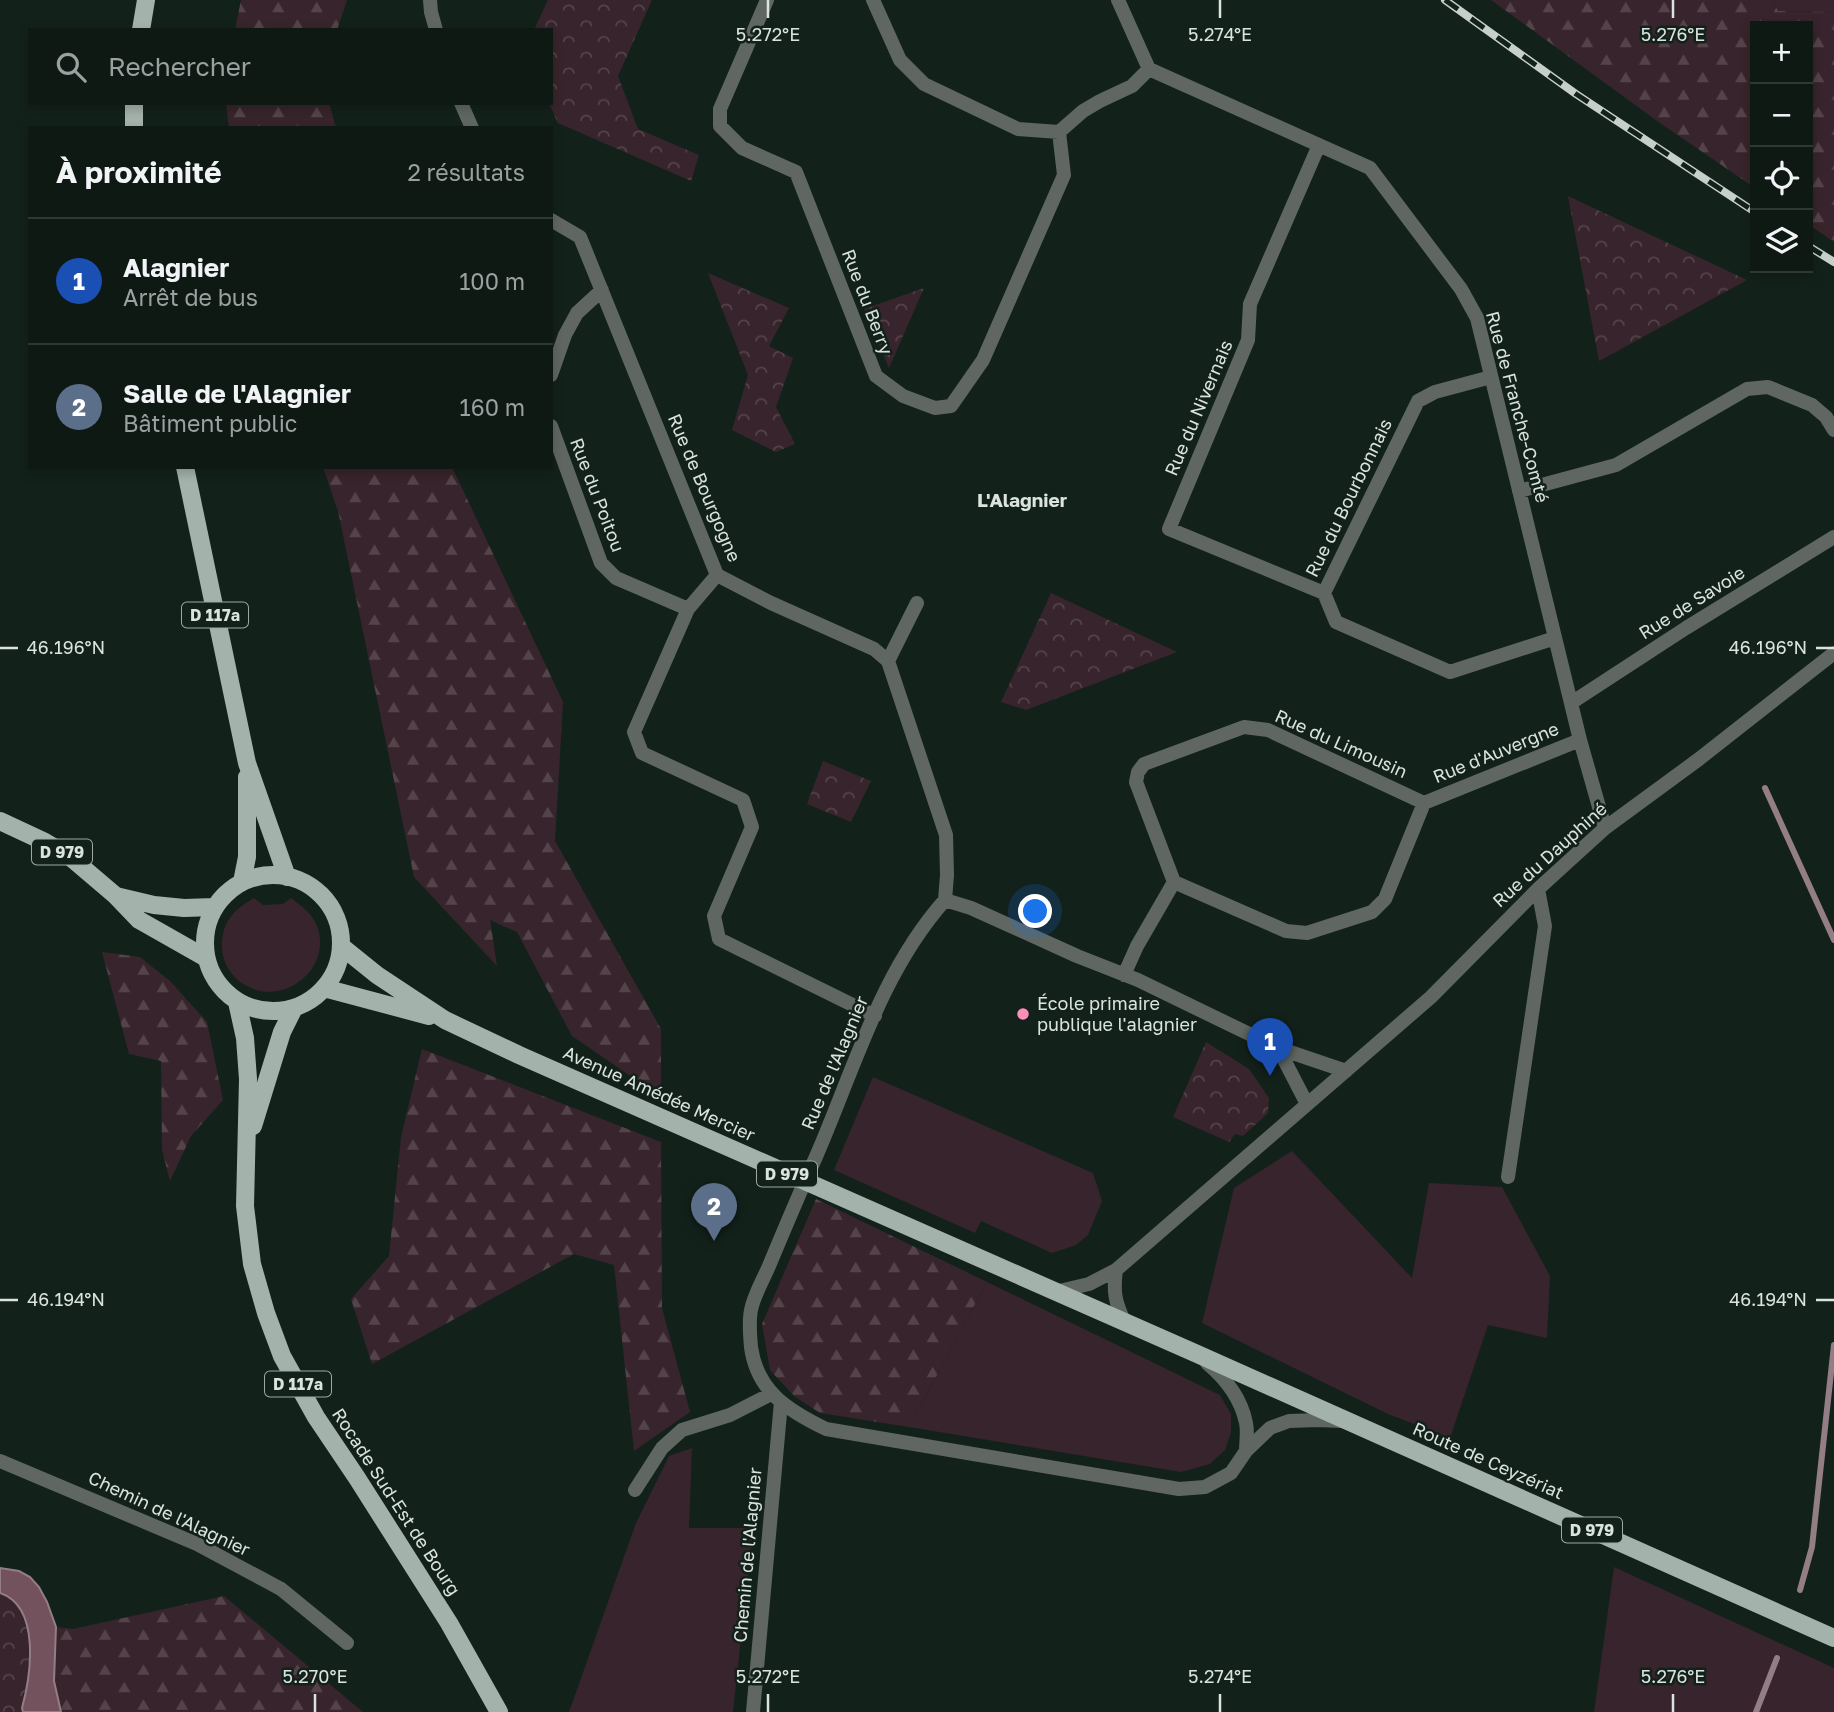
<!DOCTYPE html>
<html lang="fr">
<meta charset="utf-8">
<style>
:root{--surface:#0e1914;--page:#1c2622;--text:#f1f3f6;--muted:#9ba0a0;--line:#2e3834;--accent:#fe8ebb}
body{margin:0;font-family:"Golos Text",sans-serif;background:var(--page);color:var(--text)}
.controls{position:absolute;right:21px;top:21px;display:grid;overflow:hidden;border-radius:0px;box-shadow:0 4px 10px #0003}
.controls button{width:63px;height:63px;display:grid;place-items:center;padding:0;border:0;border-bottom:2px solid var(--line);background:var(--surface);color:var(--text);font:35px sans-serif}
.you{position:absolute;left:1036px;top:912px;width:24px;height:24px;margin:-18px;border:5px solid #fff;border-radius:50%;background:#1a73e8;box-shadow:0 0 0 10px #1a73e833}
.badge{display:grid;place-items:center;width:46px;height:46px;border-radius:50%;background:var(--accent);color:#fff;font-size:23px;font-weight:700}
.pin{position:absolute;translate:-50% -58px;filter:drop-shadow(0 2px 4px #0008)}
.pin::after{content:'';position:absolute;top:37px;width:24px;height:21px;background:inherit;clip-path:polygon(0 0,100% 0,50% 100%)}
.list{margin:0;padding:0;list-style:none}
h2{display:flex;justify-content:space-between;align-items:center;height:91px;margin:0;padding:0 28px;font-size:30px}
h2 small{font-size:23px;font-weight:400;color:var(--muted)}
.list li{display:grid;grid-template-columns:46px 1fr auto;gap:21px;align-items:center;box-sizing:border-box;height:126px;padding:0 28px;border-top:2px solid var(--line)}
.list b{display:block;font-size:26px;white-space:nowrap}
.list p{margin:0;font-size:23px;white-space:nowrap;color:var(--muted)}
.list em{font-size:23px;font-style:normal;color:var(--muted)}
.icon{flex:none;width:38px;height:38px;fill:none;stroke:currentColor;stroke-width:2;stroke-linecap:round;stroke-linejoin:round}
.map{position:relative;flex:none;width:1834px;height:1712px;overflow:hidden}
.search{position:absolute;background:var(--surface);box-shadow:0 4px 10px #0003;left:28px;top:28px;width:525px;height:77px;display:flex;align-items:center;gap:18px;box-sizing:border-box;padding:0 24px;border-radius:0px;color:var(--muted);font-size:26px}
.panel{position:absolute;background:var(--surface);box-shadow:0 4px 10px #0003;left:28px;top:126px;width:525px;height:343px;border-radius:0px}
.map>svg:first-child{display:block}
.green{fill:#38242c}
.forest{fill:url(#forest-firs)}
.park{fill:url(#park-crowns)}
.water{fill:#73525e;stroke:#927e84;stroke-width:2}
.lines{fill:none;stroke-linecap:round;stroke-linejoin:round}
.stream{stroke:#927e84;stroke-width:6}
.street{stroke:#606763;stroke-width:14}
.primary{stroke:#a3b2ab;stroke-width:18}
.rail-casing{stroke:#c6cfca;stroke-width:8}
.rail{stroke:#13211b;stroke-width:5;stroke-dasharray:16;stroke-linecap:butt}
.ticks{fill:none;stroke:#dae3de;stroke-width:2.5}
.poi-dot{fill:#fe8ebb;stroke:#13211b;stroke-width:2.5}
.labels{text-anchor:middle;stroke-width:5;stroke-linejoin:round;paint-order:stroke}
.shield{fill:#13211b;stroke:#9ea9a4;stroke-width:2}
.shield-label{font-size:16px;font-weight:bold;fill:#dae3de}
.street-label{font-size:18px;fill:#dae3de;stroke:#13211b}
.poi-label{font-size:18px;fill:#dae3de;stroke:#13211b;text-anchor:start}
.neighbourhood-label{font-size:19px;font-weight:bold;fill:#dae3de;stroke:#13211b}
.ticks-label{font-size:18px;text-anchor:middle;fill:#dae3de;stroke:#13211b;stroke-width:5;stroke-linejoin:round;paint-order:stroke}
</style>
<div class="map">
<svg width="1834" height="1712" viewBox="0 0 1834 1712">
<defs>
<pattern id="forest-firs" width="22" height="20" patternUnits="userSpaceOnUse" patternTransform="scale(1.75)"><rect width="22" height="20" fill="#38242c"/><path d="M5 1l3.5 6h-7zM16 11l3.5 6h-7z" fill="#54444a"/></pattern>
<pattern id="park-crowns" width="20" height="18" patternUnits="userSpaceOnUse" patternTransform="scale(1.75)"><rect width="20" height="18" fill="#38242c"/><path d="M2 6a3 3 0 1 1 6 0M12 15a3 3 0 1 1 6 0" fill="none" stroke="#54444a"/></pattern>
</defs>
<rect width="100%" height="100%" fill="#13211b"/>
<!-- green -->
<path class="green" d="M1773,0H1834V12L1778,11Z
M254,898L263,905L283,904L291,898C299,904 309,911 314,920C339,964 282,1014 239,981C228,972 221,958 222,943C223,920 235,909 254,898Z
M873,1077L1093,1173L1102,1201L1088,1235L1076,1245L1052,1253L981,1221L975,1233L834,1170Z
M1292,1151L1412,1278L1429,1183L1502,1187L1550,1276L1547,1338L1488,1325L1450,1438L1388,1414L1202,1323L1234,1188Z
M987,1282L1220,1395L1231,1414V1432L1225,1450L1210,1464L1181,1472L909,1427Z
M692,1448L689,1528H753L733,1712H569L636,1523L669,1456Z
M1614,1567L1834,1668V1712H1594Z"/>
<!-- forest -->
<path class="forest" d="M241,0H347L337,30H235Z
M1491,0H1773L1778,11L1834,12V242L1808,224V26H1755V188L1660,123Z
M226,103H329L336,128H229Z
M323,467H452L563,702L555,841L661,1029V1097L572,1036L517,932L490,920L497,966L414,877L338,511Z
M102,952L140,957L170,981L207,1022L223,1100L191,1136L170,1181L162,1150L161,1061L129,1054Z
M422,1049L661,1142L662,1308L690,1412L634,1451L614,1265L574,1254L372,1364L351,1299L389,1256L401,1137Z
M816,1199L987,1282L909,1427L820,1413L794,1396L770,1370L762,1324Z
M224,1596L363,1712H61L54,1681L56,1627L73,1629Z"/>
<!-- park -->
<path class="park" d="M548,0H652L618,76L638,129L699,155L691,181L558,123L549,103H551V30H534Z
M1568,196L1747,280L1599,361Z
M708,273L789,308L769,346L793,358L776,407L795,444L776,452L732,430L748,375Z
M924,288L889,368L864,309Z
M1051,593L1177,652L1026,710L1001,702Z
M823,761L871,781L851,822L807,804Z
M1206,1042L1249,1069L1269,1098L1268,1113L1243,1136L1235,1134L1229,1142L1173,1117Z
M0,1593C41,1608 31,1675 22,1708L23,1712H0Z"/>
<!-- water -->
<path class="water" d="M0,1568L19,1571L30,1577L39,1587L47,1602L56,1627L54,1681L61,1712H23L22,1708C31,1675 41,1607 0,1593Z"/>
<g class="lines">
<!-- stream -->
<path class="stream" d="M1765,788L1834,940
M1800,1590L1812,1547L1834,1345
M1756,1712L1777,1658"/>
<!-- street -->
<path class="street" d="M430,0L431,12L436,30
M767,0L720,109V126L742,148L796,172L876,376L903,396L935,408L951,406L983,360L1064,175L1059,132
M873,0L900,60L924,84L1018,129L1059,132L1083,111L1100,101L1132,86L1149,69
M1118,0L1149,69L1370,168L1461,289L1477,318L1580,740L1605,828
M461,103L472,128
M1319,145L1250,304L1248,340L1169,529L1324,593
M551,220L580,237L717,575L771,603L874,649L888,661L946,835L947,875L945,900
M551,375L565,335L577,313L602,290
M1491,377L1435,392L1418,401L1324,593L1336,622L1450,672L1555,638
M551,426L601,563L616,578L688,609
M1519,491L1616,465L1747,389L1768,387L1812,405L1826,417L1834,430
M717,575L688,609L634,732L642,753L743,800L752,827L714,916L719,939L875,1016
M888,661L917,603
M1571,703L1686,628L1834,537
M1174,882L1286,931L1307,933L1372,912L1385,899L1424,803L1580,740
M1124,975L1137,946L1174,882L1136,782L1138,772L1144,764L1244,727L1268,730L1424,803
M1278,1048L1307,1104
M1508,1177L1545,926L1538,889
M1116,1270C1113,1292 1115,1302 1125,1323
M1055,1292L1089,1284L1116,1270L1431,997L1538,889L1605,828L1699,759L1834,653
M1207,1363C1225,1378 1241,1398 1246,1423C1248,1432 1246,1442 1246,1451
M1342,1421L1319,1420L1289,1421L1270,1428L1246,1451L1231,1473L1205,1487L1179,1489L826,1429C789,1411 757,1392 751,1347C750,1336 749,1320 751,1310C754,1295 763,1280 769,1266C784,1230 799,1194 815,1159C854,1070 880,973 945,900L971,908L1077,956L1138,980L1278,1048L1346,1071
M0,1461L197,1544L281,1589L347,1643
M635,1490L662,1448L682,1430L730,1415L771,1394
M753,1712L781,1402"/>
<!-- primary -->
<path class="primary" d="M141,30L146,0
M134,128V103
M185,467L247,763L287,877
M0,821L45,842L69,856L116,896L139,920L206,958
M205 943a68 68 0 1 1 136 0a68 68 0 1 1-136 0Z
M242,882L247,857V777
M116,896L154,905L184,908L214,907
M341,946L377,975L445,1020L519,1055L1195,1353L1834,1638
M324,988L429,1016
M237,1002L245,1038L248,1079L245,1206L252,1264L266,1313L282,1356L316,1417L357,1478L449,1623L499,1712
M253,1126L282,1032L294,1008"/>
<!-- rail casing -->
<g class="rail-casing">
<path id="rail" d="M1445,0L1576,94L1755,212
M1808,246L1834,262"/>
</g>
<!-- rail -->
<use href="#rail" class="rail"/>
</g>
<!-- ticks -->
<path class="ticks" d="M768,0V18M1220,0V18M1673,0V18M0,648H18M1816,648H1834M0,1300H18M1816,1300H1834M315,1694V1712M768,1694V1712M1220,1694V1712M1673,1694V1712"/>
<!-- markers -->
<circle class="poi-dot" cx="1023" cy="1014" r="7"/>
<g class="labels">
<!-- shield labels -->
<g class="shield">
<rect x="182" y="602.5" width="66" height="25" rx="5"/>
<rect x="32" y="839.5" width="60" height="25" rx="5"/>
<rect x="757" y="1161.5" width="60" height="25" rx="5"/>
<rect x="265" y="1371.5" width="66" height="25" rx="5"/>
<rect x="1562" y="1517.5" width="60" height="25" rx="5"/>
</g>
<g class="shield-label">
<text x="215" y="621">D 117a</text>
<text x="62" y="858">D 979</text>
<text x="787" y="1180">D 979</text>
<text x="298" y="1390">D 117a</text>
<text x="1592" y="1536">D 979</text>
</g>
<!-- street labels -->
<g class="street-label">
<text transform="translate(867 302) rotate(69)" y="6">Rue du Berry</text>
<text transform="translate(1517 407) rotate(75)" y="6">Rue de Franche-Comté</text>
<text transform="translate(1199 408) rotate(-67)" y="6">Rue du Nivernais</text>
<text transform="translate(704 488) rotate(67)" y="6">Rue de Bourgogne</text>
<text transform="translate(597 495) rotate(69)" y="6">Rue du Poitou</text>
<text transform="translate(1349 498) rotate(-64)" y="6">Rue du Bourbonnais</text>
<text transform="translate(1692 603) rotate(-32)" y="6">Rue de Savoie</text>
<text transform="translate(1341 744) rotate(24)" y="6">Rue du Limousin</text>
<text transform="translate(1496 753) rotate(-22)" y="6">Rue d'Auvergne</text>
<text transform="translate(1550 855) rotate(-42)" y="6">Rue du Dauphiné</text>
<text transform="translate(835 1063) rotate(-67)" y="6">Rue de l'Alagnier</text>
<text transform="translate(659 1094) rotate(24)" y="6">Avenue Amédée Mercier</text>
<text transform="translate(1488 1461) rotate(24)" y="6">Route de Ceyzériat</text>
<text transform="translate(396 1502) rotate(57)" y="6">Rocade Sud-Est de Bourg</text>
<text transform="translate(169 1514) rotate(25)" y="6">Chemin de l'Alagnier</text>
<text transform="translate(748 1555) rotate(-85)" y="6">Chemin de l'Alagnier</text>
</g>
<!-- poi labels -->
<g class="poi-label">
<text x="1037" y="1010">École primaire<tspan x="1037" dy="21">publique l'alagnier</tspan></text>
</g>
<!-- neighbourhood labels -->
<g class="neighbourhood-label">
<text x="1022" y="507">L'Alagnier</text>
</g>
</g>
<g class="ticks-label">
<text x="768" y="41">5.272°E</text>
<text x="1220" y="41">5.274°E</text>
<text x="1673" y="41">5.276°E</text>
<text x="66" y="654">46.196°N</text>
<text x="1768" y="654">46.196°N</text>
<text x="66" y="1306">46.194°N</text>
<text x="1768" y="1306">46.194°N</text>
<text x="315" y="1683">5.270°E</text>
<text x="768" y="1683">5.272°E</text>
<text x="1220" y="1683">5.274°E</text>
<text x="1673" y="1683">5.276°E</text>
</g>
</svg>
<div class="controls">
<button>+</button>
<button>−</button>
<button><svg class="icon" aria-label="locate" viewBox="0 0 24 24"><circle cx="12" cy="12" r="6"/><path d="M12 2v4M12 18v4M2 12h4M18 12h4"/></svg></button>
<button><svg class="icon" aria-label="layers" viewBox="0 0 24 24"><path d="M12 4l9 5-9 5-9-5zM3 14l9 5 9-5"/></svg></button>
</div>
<div class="you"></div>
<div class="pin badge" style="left:1270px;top:1076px;background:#1a4fb4">1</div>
<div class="pin badge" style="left:714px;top:1241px;background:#5c6f8a">2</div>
<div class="search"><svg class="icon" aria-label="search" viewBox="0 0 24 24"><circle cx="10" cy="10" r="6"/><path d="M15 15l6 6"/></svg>Rechercher</div>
<section class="panel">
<h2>À proximité<small>2 résultats</small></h2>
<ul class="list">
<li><span class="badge" style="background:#1a4fb4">1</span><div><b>Alagnier</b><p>Arrêt de bus</p></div><em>100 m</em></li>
<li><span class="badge" style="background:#5c6f8a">2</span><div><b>Salle de l'Alagnier</b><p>Bâtiment public</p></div><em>160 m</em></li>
</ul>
</section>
</div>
